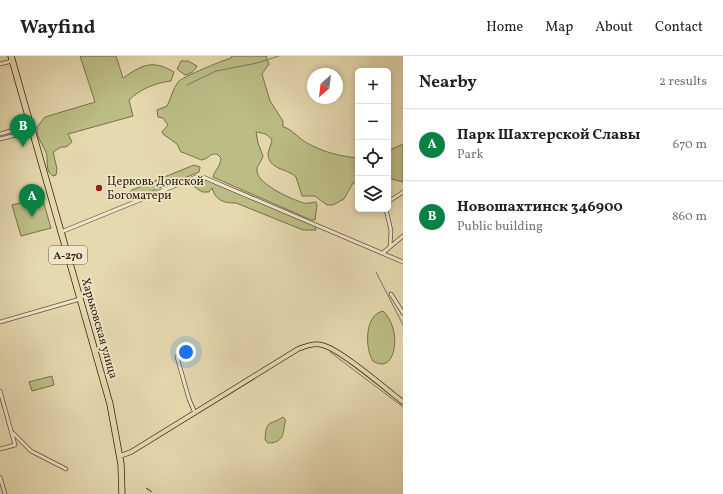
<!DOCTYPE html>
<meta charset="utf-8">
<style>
:root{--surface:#fff;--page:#f6f6f6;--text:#202124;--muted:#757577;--line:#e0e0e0;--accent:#0b8043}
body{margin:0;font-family:Vollkorn,serif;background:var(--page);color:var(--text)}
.controls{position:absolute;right:12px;top:12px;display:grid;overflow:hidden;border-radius:6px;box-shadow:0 2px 6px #0003}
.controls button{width:36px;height:36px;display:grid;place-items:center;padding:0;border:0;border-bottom:1px solid var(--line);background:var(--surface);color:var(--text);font:20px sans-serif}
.compass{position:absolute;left:307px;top:12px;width:36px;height:36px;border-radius:50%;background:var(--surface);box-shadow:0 2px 6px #0003;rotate:208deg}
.you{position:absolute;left:186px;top:296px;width:14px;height:14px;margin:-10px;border:3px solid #fff;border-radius:50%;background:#1a73e8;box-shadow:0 0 0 6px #1a73e833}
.badge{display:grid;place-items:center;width:26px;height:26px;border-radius:50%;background:var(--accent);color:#fff;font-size:13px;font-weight:700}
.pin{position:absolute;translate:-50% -33px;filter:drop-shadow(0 1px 2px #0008)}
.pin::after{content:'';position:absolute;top:21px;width:14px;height:12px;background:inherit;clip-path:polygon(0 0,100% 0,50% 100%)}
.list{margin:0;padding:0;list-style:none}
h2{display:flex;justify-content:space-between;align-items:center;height:52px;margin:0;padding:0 16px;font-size:17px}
h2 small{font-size:13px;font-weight:400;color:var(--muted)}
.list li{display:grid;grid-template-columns:26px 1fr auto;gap:12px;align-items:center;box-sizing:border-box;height:72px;padding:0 16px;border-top:1px solid var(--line)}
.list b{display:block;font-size:15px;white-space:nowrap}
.list p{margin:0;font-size:13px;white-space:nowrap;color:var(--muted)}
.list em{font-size:13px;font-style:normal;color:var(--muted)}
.icon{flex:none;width:22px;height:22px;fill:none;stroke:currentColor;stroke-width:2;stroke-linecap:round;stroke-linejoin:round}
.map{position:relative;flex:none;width:403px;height:438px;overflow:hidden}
header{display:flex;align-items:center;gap:24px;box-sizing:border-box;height:56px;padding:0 20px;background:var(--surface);border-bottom:1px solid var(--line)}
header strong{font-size:19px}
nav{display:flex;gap:22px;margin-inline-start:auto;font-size:14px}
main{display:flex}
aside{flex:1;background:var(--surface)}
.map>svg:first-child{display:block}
.green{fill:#bcbd86;stroke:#787049}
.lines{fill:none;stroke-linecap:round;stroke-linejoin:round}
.stream{stroke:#6f7e6d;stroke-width:1}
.minor-casing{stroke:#605035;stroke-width:4.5}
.major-casing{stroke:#34230c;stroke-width:5.5}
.highway-casing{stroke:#34230c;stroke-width:7}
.minor{stroke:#eee6cb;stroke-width:3}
.major{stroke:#e5d9af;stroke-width:4}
.highway{stroke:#e5d9af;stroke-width:5.5}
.rail{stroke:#34230c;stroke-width:1;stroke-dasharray:7 7;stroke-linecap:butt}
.poi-dot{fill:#8f2418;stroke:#eee6cb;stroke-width:1.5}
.labels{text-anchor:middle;stroke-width:3.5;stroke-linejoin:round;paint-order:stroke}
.shield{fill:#eee6cb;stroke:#6c5e45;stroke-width:1}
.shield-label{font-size:11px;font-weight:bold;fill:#34230c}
.poi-label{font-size:12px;fill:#34230c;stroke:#eee6cb;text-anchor:start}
.street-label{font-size:12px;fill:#34230c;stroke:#eee6cb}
</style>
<header>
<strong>Wayfind</strong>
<nav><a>Home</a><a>Map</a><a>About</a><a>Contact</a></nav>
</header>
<main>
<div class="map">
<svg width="403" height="438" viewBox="0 0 403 438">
<rect width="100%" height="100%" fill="#e5d9af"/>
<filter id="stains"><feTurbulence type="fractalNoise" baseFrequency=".005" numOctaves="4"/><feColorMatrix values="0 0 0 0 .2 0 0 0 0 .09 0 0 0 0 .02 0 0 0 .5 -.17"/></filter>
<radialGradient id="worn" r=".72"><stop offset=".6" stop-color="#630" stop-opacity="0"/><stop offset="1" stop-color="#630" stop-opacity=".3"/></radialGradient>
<!-- green -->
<path class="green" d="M80,0H116L123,22C142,9 152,3 174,16L171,25C155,27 140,33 129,44L133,60L68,78L72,86L66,91H61L53,96L57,113L56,119L53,120C44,115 49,103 46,96C42,87 36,81 37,71L45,61L95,46Z
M232,0H266L269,8L262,18L270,45L283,65V71C291,72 299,83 307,87C323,96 339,100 358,102V126L353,127L344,143L333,149H327L315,140H302L296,121C287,112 268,114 268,97C269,93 271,89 272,85C269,78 263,77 256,76L258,87L263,100C262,105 257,109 257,114C256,128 293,144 304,147C308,148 312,146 316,146L317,149L315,164H311L213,121C214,115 220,112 221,102L217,98C210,97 208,103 202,104C200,104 186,97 181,96L177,88L163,78L162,76L168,69L163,62L158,61L157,54L167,50C171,42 173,32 179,25C185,20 221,5 231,2Z
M181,5H188L197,10C195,15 190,18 185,19L177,13Z
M403,88V126L388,122V95Z
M194,109L200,111L199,116L130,144L127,143V138L132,134Z
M206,124L315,170L316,174H303L236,147C224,147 216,145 212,132L209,136H202L192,129L197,125Z
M42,141L51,172L21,180L12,149Z
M383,255C403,274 396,320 373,305C365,293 364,259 383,255Z
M52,320L54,329L32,335L29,326Z
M283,361L286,364C282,373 287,387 268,387L265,384C266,362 270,370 283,361Z"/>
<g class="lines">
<!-- stream -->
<path class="stream" d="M187,29L216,15L257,7L279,0
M376,216L403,269
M330,296L403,351"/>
<!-- minor casing -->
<g class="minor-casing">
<path id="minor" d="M0,8L12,5
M0,78L31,69
M0,83L32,75
M388,146L403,136
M386,153L391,175L390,189
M61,176L179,128L196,121H203L403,206
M384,196L403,180
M391,238L403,257
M0,266L80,243
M177,301L189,343L195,357
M0,335L15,389L0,393
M13,377L31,395L66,413
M0,421L5,438"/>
</g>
<!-- major casing -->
<g class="major-casing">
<path id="major" d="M120,400L131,396L298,293C306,290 314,287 322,289C340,293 386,333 403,346"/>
</g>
<!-- highway casing -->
<g class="highway-casing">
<path id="highway" d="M11,0L110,348L121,408L122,438"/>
</g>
<!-- minor -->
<use href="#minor" class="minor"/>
<!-- major -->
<use href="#major" class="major"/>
<!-- highway -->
<use href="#highway" class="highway"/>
<!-- rail -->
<path class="rail" d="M146,432L155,438"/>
</g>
<!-- markers -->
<circle class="poi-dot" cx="99" cy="132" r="4"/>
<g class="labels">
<!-- shield labels -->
<rect class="shield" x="49" y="190" width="38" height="18" rx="3"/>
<g class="shield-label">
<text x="68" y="203">А-270</text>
</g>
<!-- poi labels -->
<g class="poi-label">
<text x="107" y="129">Церковь Донской<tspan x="107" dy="14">Богоматери</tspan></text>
</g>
<!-- street labels -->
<g class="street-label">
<text transform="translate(100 272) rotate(74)" y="4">Харьковская улица</text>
</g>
</g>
<rect width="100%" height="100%" filter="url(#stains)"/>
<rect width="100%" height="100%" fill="url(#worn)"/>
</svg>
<div class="controls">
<button>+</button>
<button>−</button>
<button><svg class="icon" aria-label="locate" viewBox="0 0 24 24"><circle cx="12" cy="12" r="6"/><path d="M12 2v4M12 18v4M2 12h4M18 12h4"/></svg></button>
<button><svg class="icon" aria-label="layers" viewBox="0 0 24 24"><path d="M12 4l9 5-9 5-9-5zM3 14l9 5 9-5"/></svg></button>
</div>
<svg class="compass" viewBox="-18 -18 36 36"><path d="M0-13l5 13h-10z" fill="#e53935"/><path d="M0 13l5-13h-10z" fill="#757577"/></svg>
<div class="you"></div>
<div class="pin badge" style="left:32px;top:161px">A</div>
<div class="pin badge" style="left:23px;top:91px">B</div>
</div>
<aside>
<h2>Nearby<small>2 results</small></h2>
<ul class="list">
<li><span class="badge">A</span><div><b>Парк Шахтерской Славы</b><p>Park</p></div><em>670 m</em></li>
<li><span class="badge">B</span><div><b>Новошахтинск 346900</b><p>Public building</p></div><em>860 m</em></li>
</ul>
</aside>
</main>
